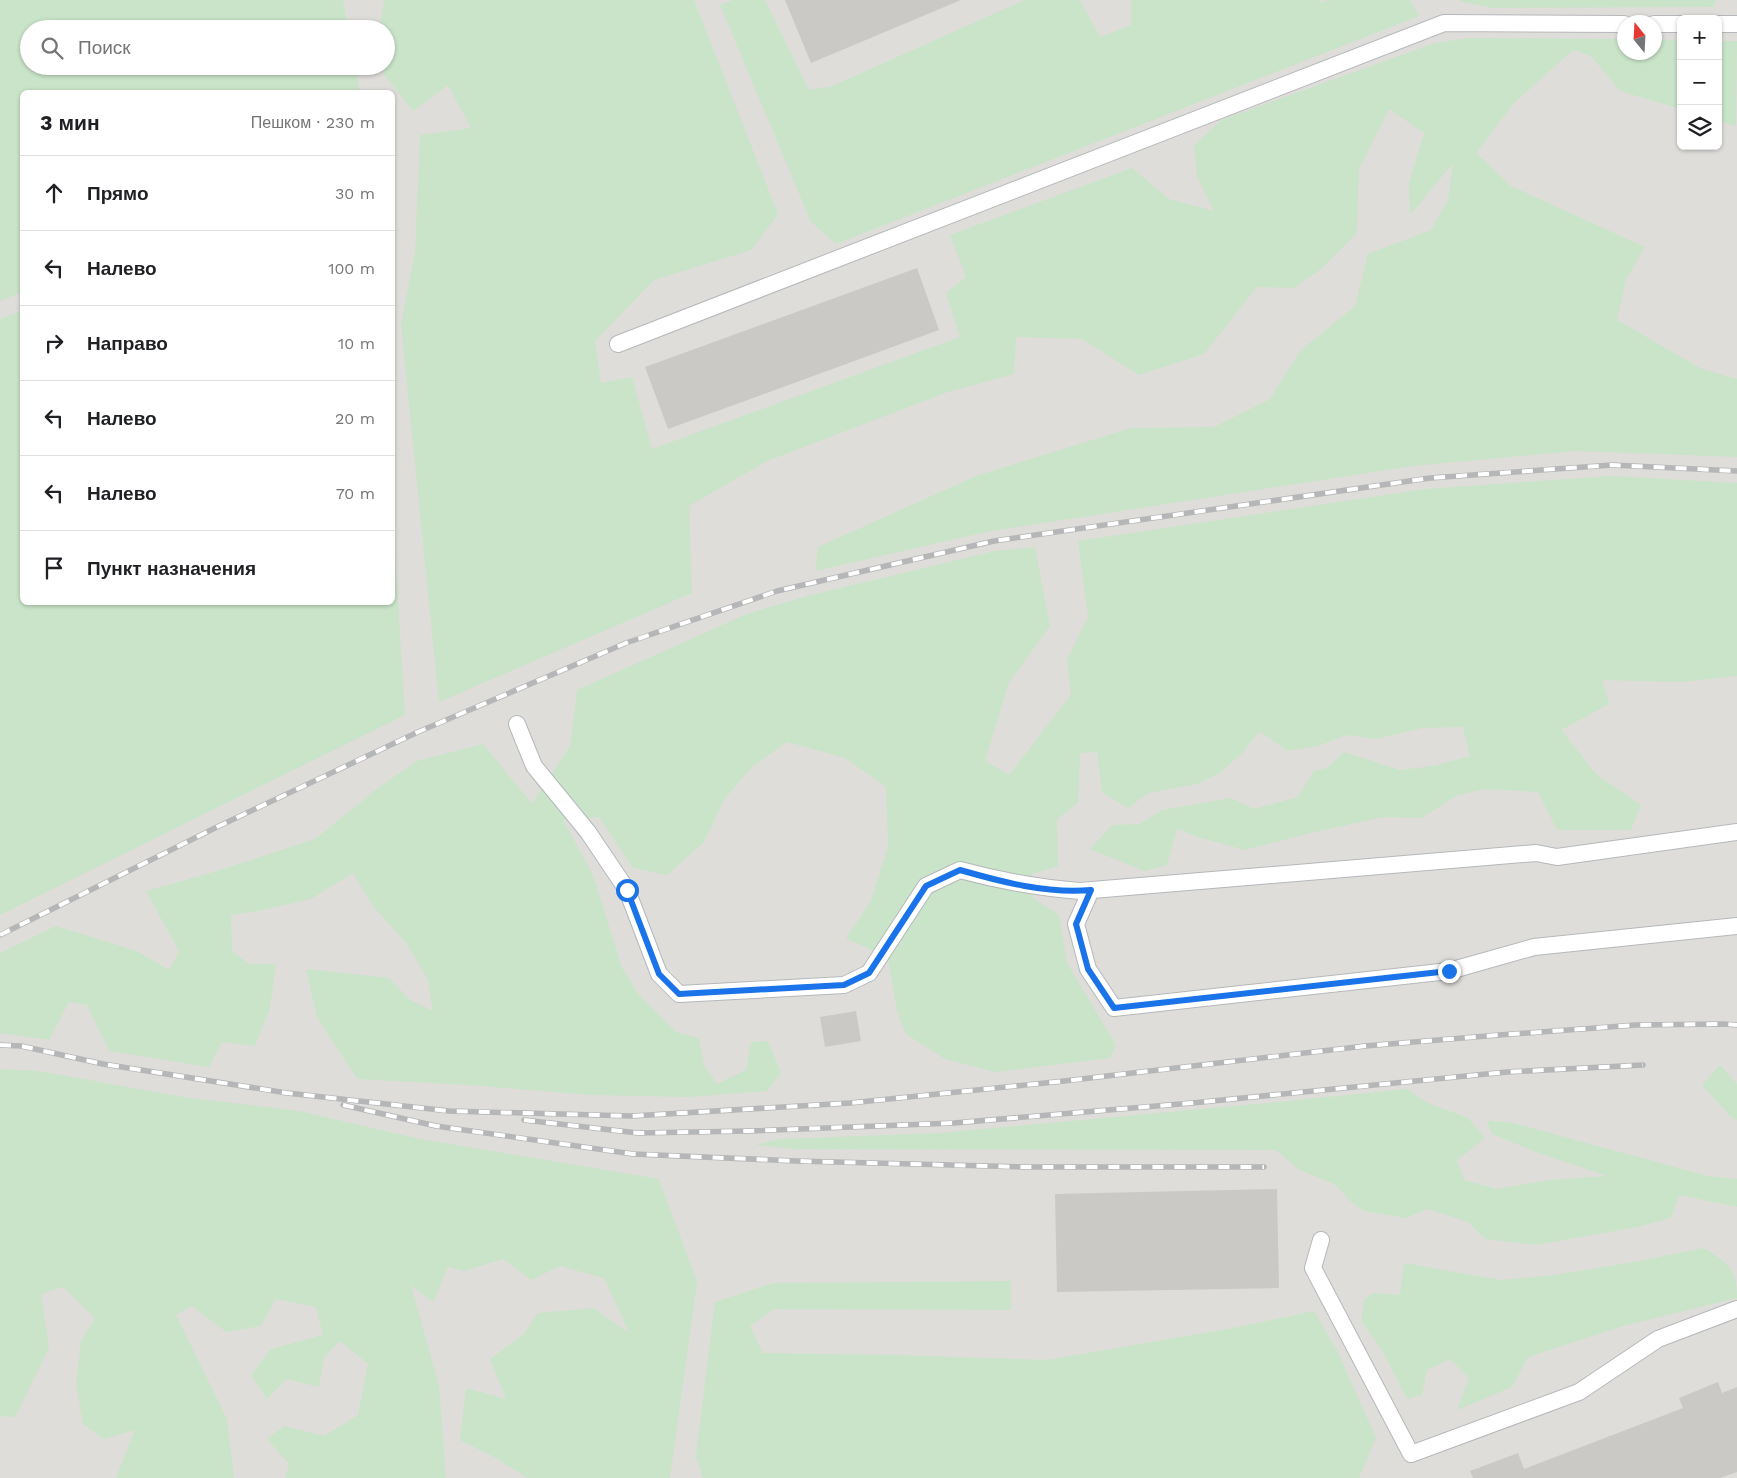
<!DOCTYPE html>
<html lang="ru">
<meta charset="utf-8">
<style>
:root{--surface:#fff;--page:#f6f6f6;--text:#202124;--muted:#757577;--line:#e0e0e0}
body{margin:0;font-family:"Work Sans",sans-serif;background:var(--page);color:var(--text)}
.controls{position:absolute;right:15px;top:15px;display:grid;overflow:hidden;border-radius:8px;box-shadow:0 1px 4px #0004}
.controls button{width:45px;height:45px;display:grid;place-items:center;padding:0;border:0;border-bottom:1px solid var(--line);background:var(--surface);color:var(--text);font:25px sans-serif}
.compass{position:absolute;left:1617px;top:15px;width:45px;height:45px;border-radius:50%;background:var(--surface);box-shadow:0 1px 4px #0004;rotate:342deg}
.stop{position:absolute;width:15px;height:15px;margin:-11px;border:4px solid #1a73e8;border-radius:50%;background:#fff}
.stop.end{background:#1a73e8;border-color:#fff;box-shadow:0 1px 5px #0008}
.list{margin:0;padding:0;list-style:none}
h2{display:flex;justify-content:space-between;align-items:center;height:65px;margin:0;padding:0 20px;font-size:21px}
h2 small{font-size:16px;font-weight:400;color:var(--muted)}
.list li{display:grid;grid-template-columns:32px 1fr auto;gap:15px;align-items:center;box-sizing:border-box;height:75px;padding:0 20px;border-top:1px solid var(--line)}
.list b{display:block;font-size:19px;white-space:nowrap}
.list em{font-size:16px;font-style:normal;color:var(--muted)}
.icon{flex:none;width:28px;height:28px;fill:none;stroke:currentColor;stroke-width:2;stroke-linecap:round;stroke-linejoin:round}
.map{position:relative;flex:none;width:1737px;height:1478px;overflow:hidden}
.search{position:absolute;background:var(--surface);box-shadow:0 1px 4px #0004;left:20px;top:20px;width:375px;height:55px;display:flex;align-items:center;gap:12px;box-sizing:border-box;padding:0 18px;border-radius:28px;color:var(--muted);font-size:19px}
.panel{position:absolute;background:var(--surface);box-shadow:0 1px 4px #0004;left:20px;top:90px;width:375px;height:515px;border-radius:8px}
.map>svg:first-child{display:block}
.industrial{fill:#dfddda;fill-rule:evenodd}
.green{fill:#c9e4c8}
.building{fill:#cbc9c5}
.lines{fill:none;stroke-linecap:round;stroke-linejoin:round}
.service-casing{stroke:#b5b8bb;stroke-width:18}
.service{stroke:#fff;stroke-width:16}
.rail-casing{stroke:#b5b6b7;stroke-width:5.5}
.rail{stroke:#fff;stroke-width:4;stroke-dasharray:11;stroke-linecap:butt}
.route{stroke:#1a73e8;stroke-width:6}
</style>
<div class="map">
<svg width="1737" height="1478" viewBox="0 0 1737 1478">
<rect width="100%" height="100%" fill="#f0eee8"/>
<!-- industrial -->
<path class="industrial" d="M0,0H1737V1478H0ZM1681,19H1718V146H1681ZM1624,22H1654V52H1624ZM29,29H386V66H29ZM22,92H392V602H22Z"/>
<!-- green -->
<path class="green" d="M0,0H343L348,29H29V66H355L360,92H22V292L0,301Z
M383,0H694L778,214L751,250L654,280L595,341L601,383L632,377L652,449L960,337L946,293L966,277L950,235L1132,168L1169,199L1214,211L1197,177L1194,146L1221,120L1435,43L1469,38L1624,39V52H1654L1655,40H1681V109L1620,91L1591,56L1573,50L1514,103L1476,153L1511,186L1645,247L1626,279L1617,320L1702,369L1737,379V457L1576,451L1413,466L991,531L815,571L818,547L976,476L1131,428L1214,427L1270,399L1300,351L1355,306L1368,254L1431,230L1448,200L1453,163L1410,215L1409,183L1424,133L1389,109L1359,169L1357,233L1320,270L1293,288L1257,287L1204,354L1139,375L1082,339L1016,337L1014,374L948,392L767,461L689,506L692,593L439,702L401,324L415,252L420,135L471,128L448,85L413,111L377,66H386V29H379L384,2Z
M733,0H765L809,90L830,87L1025,0H1080L1100,37L1131,25V0H1320L1321,3L1328,0H1410L1419,16L836,244L811,222L720,5Z
M1459,0H1716L1714,7L1494,8L1462,2Z
M1718,41H1737L1736,126L1718,121Z
M22,311V602H392L393,519L405,715L0,915V319Z
M1612,476L1737,483V676L1681,682L1602,680L1609,704L1561,730L1596,774L1641,805L1631,830H1557L1538,792L1484,789L1456,796L1421,818L1383,817L1310,833L1245,850L1198,837L1177,829L1167,865L1145,871L1090,849L1112,825L1140,824L1162,810L1231,798L1254,809L1298,797L1314,771L1327,768L1344,752L1400,770L1433,766L1470,756L1463,727L1422,728L1376,739L1347,735L1318,746L1287,751L1260,731L1242,753L1220,773L1197,784L1148,793L1128,808L1102,792L1097,752L1080,753L1078,803L1057,819L1058,866L1032,874L1033,898L1059,915L1067,963L1116,1045L1110,1058L995,1072L945,1059L906,1034L897,1011L888,958L846,938L870,903L888,847L886,787L845,758L787,742L751,768L725,798L704,842L667,875L633,868L599,817L563,820L593,875L622,968L639,995L676,1032L699,1038L704,1065L717,1084L746,1070L751,1042L768,1041L781,1073L767,1091L689,1097L592,1095L467,1085L357,1079L317,1017L306,969L389,978L410,1000L433,1011L428,980L407,944L373,906L353,873L311,899L258,911L231,915L232,951L249,964H276L270,1008L255,1046L222,1042L209,1067L109,1051L87,1005L69,1002L49,1040L0,1033V953L56,926L137,951L169,970L179,951L146,891L214,872L315,839L378,788L417,761L483,744L532,804L570,746L577,690L747,614L807,596L995,551L1035,547L1050,626L1009,682L985,761L1009,775L1071,695L1067,660L1088,617L1078,541L1425,489Z
M1720,1065L1737,1084V1120L1731,1117L1702,1085Z
M0,1069L39,1071L183,1097L299,1111L420,1139L659,1179L697,1282L670,1478H528L494,1457L460,1440L466,1388L506,1399L490,1359L524,1334L538,1313L593,1308L629,1333L604,1278L560,1266L531,1280L503,1259L464,1271L448,1267L433,1302L411,1285L439,1386L446,1478H285L289,1464L267,1439L284,1426L324,1436L358,1415L368,1364L340,1341L324,1357L319,1387L286,1379L267,1399L251,1375L271,1349L323,1335L316,1307L276,1299L261,1326L226,1332L192,1306L176,1315L227,1419L234,1478H116L135,1430L103,1439L83,1424L76,1384L81,1341L95,1318L63,1287L41,1294L49,1348L15,1417L0,1416Z
M1407,1089L1428,1103L1468,1118L1485,1138L1457,1160L1464,1180L1497,1189L1550,1180L1607,1176L1533,1151L1492,1134L1487,1121L1509,1122L1708,1176L1737,1179V1207L1679,1195L1671,1218L1637,1227L1536,1245L1485,1239L1468,1222L1428,1209L1405,1218L1364,1211L1350,1201L1336,1185L1298,1169L1276,1150L796,1149L755,1145L780,1139L939,1133L1267,1103Z
M1703,1248C1727,1262 1737,1268 1737,1298L1623,1326L1528,1357L1512,1387L1457,1410L1469,1378L1450,1359L1427,1370L1422,1395L1407,1399L1382,1350L1361,1321L1364,1299L1374,1293L1400,1295L1404,1263L1501,1280L1554,1275L1634,1262Z
M1011,1281V1310L774,1309L750,1326L763,1353L898,1355L1048,1360L1238,1327L1314,1311L1338,1352L1376,1438L1359,1478H703L696,1456L715,1302L773,1283Z"/>
<!-- building -->
<path class="building" d="M785,0H961L811,63Z
M917,268L939,330L668,429L645,367Z
M856,1011L861,1041L825,1047L820,1017Z
M1277,1189L1279,1288L1057,1292L1055,1194Z
M1718,1382L1722,1393L1737,1387V1472L1720,1478H1473L1470,1471L1518,1453L1524,1469L1683,1408L1679,1398Z"/>
<g class="lines">
<!-- service casing -->
<g class="service-casing">
<path id="service" d="M1654,24H1681
M1718,24H1737
M618,344L1444,23L1624,24
M517,724L534,766L588,832L627,890L659,974L679,994L844,985L869,973L926,886L960,870C1001,881 1038,888 1080,891L1536,853L1557,857L1737,832
M1091,890L1076,924L1088,969L1114,1008L1449,971L1534,947L1737,926
M1321,1240L1313,1268L1411,1454L1579,1392L1658,1339L1737,1309"/>
</g>
<!-- service -->
<use href="#service" class="service"/>
<!-- rail casing -->
<g class="rail-casing">
<path id="rail" d="M0,935L217,827L418,732L626,643L777,591L994,541L1430,478L1612,465L1737,471
M0,1045L21,1046L103,1064L287,1093L449,1111L632,1116L850,1103L1064,1081L1365,1046L1499,1035L1636,1025L1724,1024L1737,1025
M343,1105L436,1126L633,1154L796,1161L1023,1167H1264
M524,1120L638,1133L748,1131L954,1123L1192,1103L1507,1072L1643,1065"/>
</g>
<!-- rail -->
<use href="#rail" class="rail"/>
</g>
<g class="lines">
<!-- route -->
<path class="route" d="M627,890L659,974L679,994L844,985L869,973L926,886L960,870C1002,882 1047,894 1091,890L1076,924L1088,969L1114,1008L1449,971"/>
</g>
</svg>
<div class="controls">
<button>+</button>
<button>−</button>
<button><svg class="icon" aria-label="layers" viewBox="0 0 24 24"><path d="M12 4l9 5-9 5-9-5zM3 14l9 5 9-5"/></svg></button>
</div>
<svg class="compass" viewBox="-18 -18 36 36"><path d="M0-13l5 13h-10z" fill="#e53935"/><path d="M0 13l5-13h-10z" fill="#757577"/></svg>
<div class="stop" style="left:627px;top:890px"></div>
<div class="stop end" style="left:1449px;top:971px"></div>
<div class="search"><svg class="icon" aria-label="search" viewBox="0 0 24 24"><circle cx="10" cy="10" r="6"/><path d="M15 15l6 6"/></svg>Поиск</div>
<section class="panel">
<h2>3 мин<small>Пешком · 230 m</small></h2>
<ul class="list">
<li><svg class="icon" aria-label="ahead" viewBox="0 0 24 24"><path d="M12 20V5M6 11l6-6 6 6"/></svg><div><b>Прямо</b></div><em>30 m</em></li>
<li><svg class="icon" aria-label="left" viewBox="0 0 24 24"><path d="M17 20v-9H6M10 6l-5 5 5 5"/></svg><div><b>Налево</b></div><em>100 m</em></li>
<li><svg class="icon" aria-label="right" viewBox="0 0 24 24"><path d="M7 20v-9h11M14 6l5 5-5 5"/></svg><div><b>Направо</b></div><em>10 m</em></li>
<li><svg class="icon" aria-label="left" viewBox="0 0 24 24"><path d="M17 20v-9H6M10 6l-5 5 5 5"/></svg><div><b>Налево</b></div><em>20 m</em></li>
<li><svg class="icon" aria-label="left" viewBox="0 0 24 24"><path d="M17 20v-9H6M10 6l-5 5 5 5"/></svg><div><b>Налево</b></div><em>70 m</em></li>
<li><svg class="icon" aria-label="arrive" viewBox="0 0 24 24"><path d="M6 21V4h12l-3 4 3 4H6"/></svg><div><b>Пункт назначения</b></div></li>
</ul>
</section>
</div>
